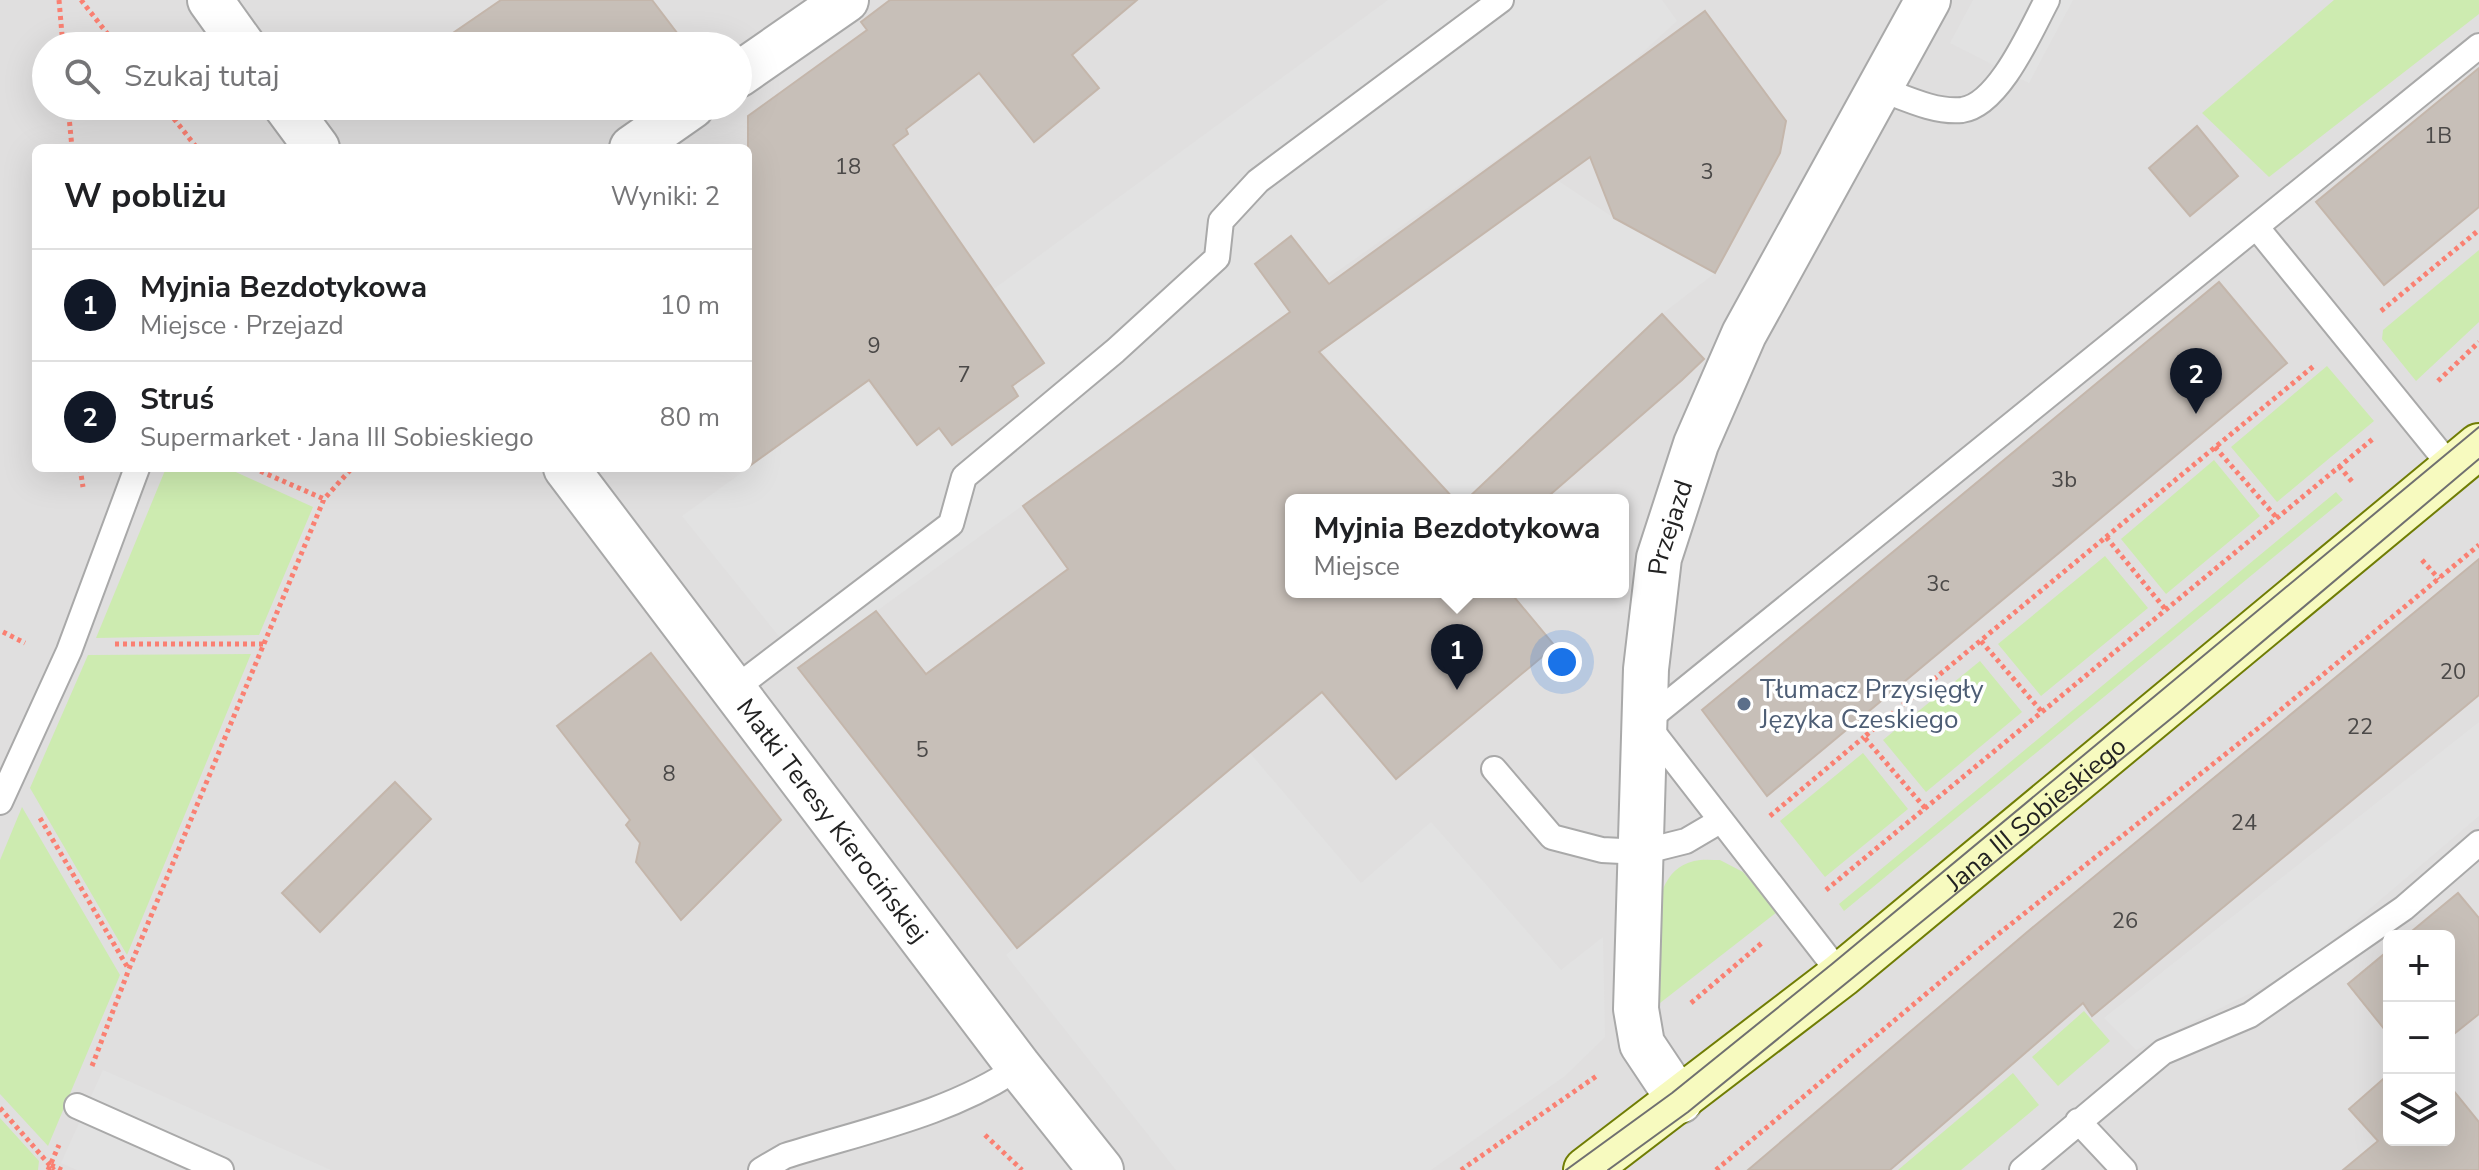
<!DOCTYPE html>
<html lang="pl">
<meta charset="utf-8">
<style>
:root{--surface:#fff;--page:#f2f2f2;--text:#202124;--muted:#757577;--line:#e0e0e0;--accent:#111827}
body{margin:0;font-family:"Nunito Sans",sans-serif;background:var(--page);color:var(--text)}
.controls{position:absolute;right:24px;bottom:24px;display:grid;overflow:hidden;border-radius:12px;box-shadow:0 8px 32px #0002}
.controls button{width:72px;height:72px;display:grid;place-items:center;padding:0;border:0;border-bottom:2px solid var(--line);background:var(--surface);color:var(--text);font:40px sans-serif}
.you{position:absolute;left:1562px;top:662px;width:28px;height:28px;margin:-20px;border:6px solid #fff;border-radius:50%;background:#1a73e8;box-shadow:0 0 0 12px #1a73e833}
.badge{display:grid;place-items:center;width:52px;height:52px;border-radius:50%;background:var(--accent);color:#fff;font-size:26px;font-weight:700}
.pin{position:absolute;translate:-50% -66px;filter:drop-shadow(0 2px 4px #0008)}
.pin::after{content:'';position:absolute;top:42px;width:28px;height:24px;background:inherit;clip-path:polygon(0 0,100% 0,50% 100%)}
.popup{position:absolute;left:1285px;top:494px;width:344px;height:104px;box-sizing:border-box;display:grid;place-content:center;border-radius:12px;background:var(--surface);filter:drop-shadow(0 2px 6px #0005);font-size:26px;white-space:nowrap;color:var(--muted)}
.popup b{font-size:30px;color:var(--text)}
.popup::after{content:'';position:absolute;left:50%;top:100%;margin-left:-16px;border:16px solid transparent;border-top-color:var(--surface)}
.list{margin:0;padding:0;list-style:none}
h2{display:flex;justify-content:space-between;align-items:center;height:104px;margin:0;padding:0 32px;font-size:34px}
h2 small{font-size:26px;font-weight:400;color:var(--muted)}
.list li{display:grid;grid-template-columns:52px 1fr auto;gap:24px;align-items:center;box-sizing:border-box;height:112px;padding:0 32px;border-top:2px solid var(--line)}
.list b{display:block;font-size:30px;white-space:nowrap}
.list p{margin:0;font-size:26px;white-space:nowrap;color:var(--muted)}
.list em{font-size:26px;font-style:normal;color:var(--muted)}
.icon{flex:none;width:44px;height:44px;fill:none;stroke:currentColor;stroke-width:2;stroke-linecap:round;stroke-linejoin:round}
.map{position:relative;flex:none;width:2479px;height:1170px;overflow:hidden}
.search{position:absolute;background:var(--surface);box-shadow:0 8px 32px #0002;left:32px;top:32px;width:720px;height:88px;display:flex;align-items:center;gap:20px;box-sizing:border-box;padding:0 28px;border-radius:44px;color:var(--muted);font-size:30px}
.panel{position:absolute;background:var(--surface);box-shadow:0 8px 32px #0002;left:32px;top:144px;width:720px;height:328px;border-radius:12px}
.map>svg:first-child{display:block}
.residential{fill:#e0dfdf;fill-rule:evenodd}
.grass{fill:#cdebb0}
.parking{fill:#e2e2e2}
.building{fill:#c7bfb8;stroke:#c4b6ab;stroke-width:2}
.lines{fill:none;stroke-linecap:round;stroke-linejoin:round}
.lane-casing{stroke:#a9a9a9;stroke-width:28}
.street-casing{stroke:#a9a9a9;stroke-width:48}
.secondary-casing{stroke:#707d05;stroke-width:48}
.path{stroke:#fa8072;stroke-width:5;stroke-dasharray:4 4;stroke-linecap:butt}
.lane{stroke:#fff;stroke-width:24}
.street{stroke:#fff;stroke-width:44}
.secondary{stroke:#f7fabf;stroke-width:44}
.tram{stroke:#707070;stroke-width:2}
.service-dot{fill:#5c6f8a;stroke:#fff;stroke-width:3}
.labels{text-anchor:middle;stroke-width:7;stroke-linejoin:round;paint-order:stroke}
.number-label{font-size:22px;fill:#4b4948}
.street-label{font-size:26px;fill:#222;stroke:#fff}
.service-label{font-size:26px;fill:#4e5e75;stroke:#fff;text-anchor:start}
</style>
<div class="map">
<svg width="2479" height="1170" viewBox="0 0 2479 1170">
<rect width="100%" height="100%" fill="#f2efe9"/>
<!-- residential -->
<path class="residential" d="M0,0H2479V1170H0ZM46,46H738V106H46ZM36,148H748V468H36ZM1291,500H1623V592H1291ZM2389,936H2449V1140H2389Z"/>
<!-- grass -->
<path class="grass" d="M2334,0H2479V14L2269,177L2202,113Z
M2479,250V322L2416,381L2382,339L2383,330Z
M2327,366L2374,421L2277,502L2231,447Z
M2214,460L2260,516L2166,594L2121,539Z
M166,468H227L313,507L259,635L96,638Z
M2336,492L2343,500L1844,911L1839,904Z
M2105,556L2148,608L2041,696L1998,644Z
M251,654L127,955L30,788L88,655Z
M1980,661L2022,712L1926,792L1883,740Z
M1863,753L1908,809L1825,877L1780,821Z
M22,807L120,975L48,1146L0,1094V860Z
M1720,860L1743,872L1777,912L1660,1003C1658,964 1641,873 1694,861C1702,859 1712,860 1720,860Z
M2084,1011L2110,1041L2058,1086L2032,1057Z
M2013,1073L2039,1105L1961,1170H1898Z
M0,1118L39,1161L38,1170H0Z"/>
<!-- parking -->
<path class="parking" d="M1388,0H1662L1677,21L1622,71L1325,280L1290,312L802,665L682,516L867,382L916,444L939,428L952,444L1018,396L1012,386L991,291Z
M1973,0H2073L2029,83L1950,43Z
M1557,180L1617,220L1715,273L1662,314L1466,500H1455L1343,379L1322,350Z
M2479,722V816L2299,969L2136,1050L2104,1018Z
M1249,752L1361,883L1431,822L1561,970L1603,937L1605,1037L1565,1076L1431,1170H1176L1006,955Z
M103,1070L331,1170H77L61,1163Z"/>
<!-- building -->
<path class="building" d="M501,0H652L687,46H434Z
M890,0H1137L1072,55L1099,88L1034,142L979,73L906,129L908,134L893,145L1044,363L1012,386L1018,396L952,445L939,428L917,445L869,380L748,467V116L867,30L861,22Z
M1705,11L1786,121L1780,153L1715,273L1614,218L1590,157L1319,352L1455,500H1291V592H1510L1555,646L1396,779L1322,692L1017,948L798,668L876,611L926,674L1068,569L1023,506L1290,312L1255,264L1291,236L1329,284Z
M2479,68V207L2384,285L2316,202Z
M2197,126L2238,176L2190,216L2149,168Z
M2219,282L2287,363L1767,796L1702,710Z
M1662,314L1704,359L1682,380L1544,500H1466Z
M2479,559V695L2092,1016L2083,1003L1890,1170H1748L2026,933Z
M651,653L781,820L681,920L636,862L640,843L626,825L630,820L557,726Z
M395,782L431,819L320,932L282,893Z
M2458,893L2479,918V1014L2449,1038V936H2406Z
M2389,950V1035L2348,984Z
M2389,1074V1140H2449V1085L2479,1122V1170H2343L2378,1141L2349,1109Z"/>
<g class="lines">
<!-- lane casing -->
<g class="lane-casing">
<path id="lane" d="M1878,88C1903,97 1935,113 1962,110C1999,105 2031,30 2047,0
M2258,229L2452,468
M733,690L951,524L964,477L1115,351L1217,258L1221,221L1258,181L1501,0
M1494,769L1552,837L1602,850L1642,852L1686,841L1720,821
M0,802L69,651L137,468
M1841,975L1645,722L2479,46
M77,1106L221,1170
M2078,1121L2124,1170
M761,1170L785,1156C864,1131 950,1114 1019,1067
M2022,1170L2163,1052L2250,1015L2404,908L2479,843"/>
</g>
<!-- street casing -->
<g class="street-casing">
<g id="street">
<path d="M210,0L243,46"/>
<path d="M738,75L846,0"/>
<path d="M286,106L317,148"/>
<path d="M632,148L692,106"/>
<path id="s1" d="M566,468L1019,1067L1101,1170"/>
<path id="s2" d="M1680,1101L1642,1044L1636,1009L1646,669L1659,558L1696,444L1744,334L1928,0"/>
</g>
</g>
<!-- secondary casing -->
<g class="secondary-casing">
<g id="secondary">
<path id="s3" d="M1586,1170L1841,975L2479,446"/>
</g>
</g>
<!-- path -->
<path class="path" d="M59,0L63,46
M81,0L117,46
M68,106L72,148
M164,106L197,148
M2381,311L2479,230
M2438,381L2479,342
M2215,447L2277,518
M2339,466L2354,484
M80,468L83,487
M253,468L324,499
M2106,537L2315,365
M2422,560L2439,579
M3,632L25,643
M1981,641L2042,712
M115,644H266
M1925,808L1864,737L2106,537L2166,610
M1770,816L1864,737
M40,818L128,968
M1826,890L2374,438
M1691,1003L1763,942
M92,1066L129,969L324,499L352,468
M0,1108L54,1170
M985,1135L1022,1170
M51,1165L62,1170
M48,1170L59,1145
M1461,1170L1598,1075
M1716,1170L1982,947L2266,722L2479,545"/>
<!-- lane -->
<use href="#lane" class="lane"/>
<!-- street -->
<use href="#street" class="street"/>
<!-- secondary -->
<use href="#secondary" class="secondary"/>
<!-- tram -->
<path class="tram" d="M1566,1170L1672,1093L1832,964L2479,427
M1608,1170L1688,1112L2178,713L2479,459"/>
</g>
<!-- markers -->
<circle class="service-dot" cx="1744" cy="704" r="8"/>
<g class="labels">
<!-- number labels -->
<g class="number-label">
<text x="2438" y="143">1B</text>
<text x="848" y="174">18</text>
<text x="1707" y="179">3</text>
<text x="874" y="353">9</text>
<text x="964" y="382">7</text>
<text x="2064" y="487">3b</text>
<text x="1938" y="591">3c</text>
<text x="2453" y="679">20</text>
<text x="2360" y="734">22</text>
<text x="922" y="757">5</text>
<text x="669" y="781">8</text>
<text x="2244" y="830">24</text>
<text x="2125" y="928">26</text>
</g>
<!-- street labels -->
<g class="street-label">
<text dy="9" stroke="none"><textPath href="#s2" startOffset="588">Przejazd</textPath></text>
<text dy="9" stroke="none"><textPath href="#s3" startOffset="574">Jana III Sobieskiego</textPath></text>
<text dy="9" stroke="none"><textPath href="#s1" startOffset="442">Matki Teresy Kierocińskiej</textPath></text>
</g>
<!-- service labels -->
<g class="service-label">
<text x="1760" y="698">Tłumacz Przysięgły<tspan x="1760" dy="30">Języka Czeskiego</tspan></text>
</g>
</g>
</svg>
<div class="controls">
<button>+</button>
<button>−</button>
<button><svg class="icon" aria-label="layers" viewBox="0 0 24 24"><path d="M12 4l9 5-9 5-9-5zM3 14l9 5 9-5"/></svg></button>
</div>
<div class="you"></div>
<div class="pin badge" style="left:1457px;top:690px">1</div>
<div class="popup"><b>Myjnia Bezdotykowa</b>Miejsce</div>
<div class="pin badge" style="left:2196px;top:414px">2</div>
<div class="search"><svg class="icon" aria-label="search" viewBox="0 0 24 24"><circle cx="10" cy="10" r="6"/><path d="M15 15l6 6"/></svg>Szukaj tutaj</div>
<section class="panel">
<h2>W pobliżu<small>Wyniki: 2</small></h2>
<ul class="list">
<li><span class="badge">1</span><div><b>Myjnia Bezdotykowa</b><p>Miejsce · Przejazd</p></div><em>10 m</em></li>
<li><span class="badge">2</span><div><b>Struś</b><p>Supermarket · Jana III Sobieskiego</p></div><em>80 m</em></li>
</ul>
</section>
</div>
